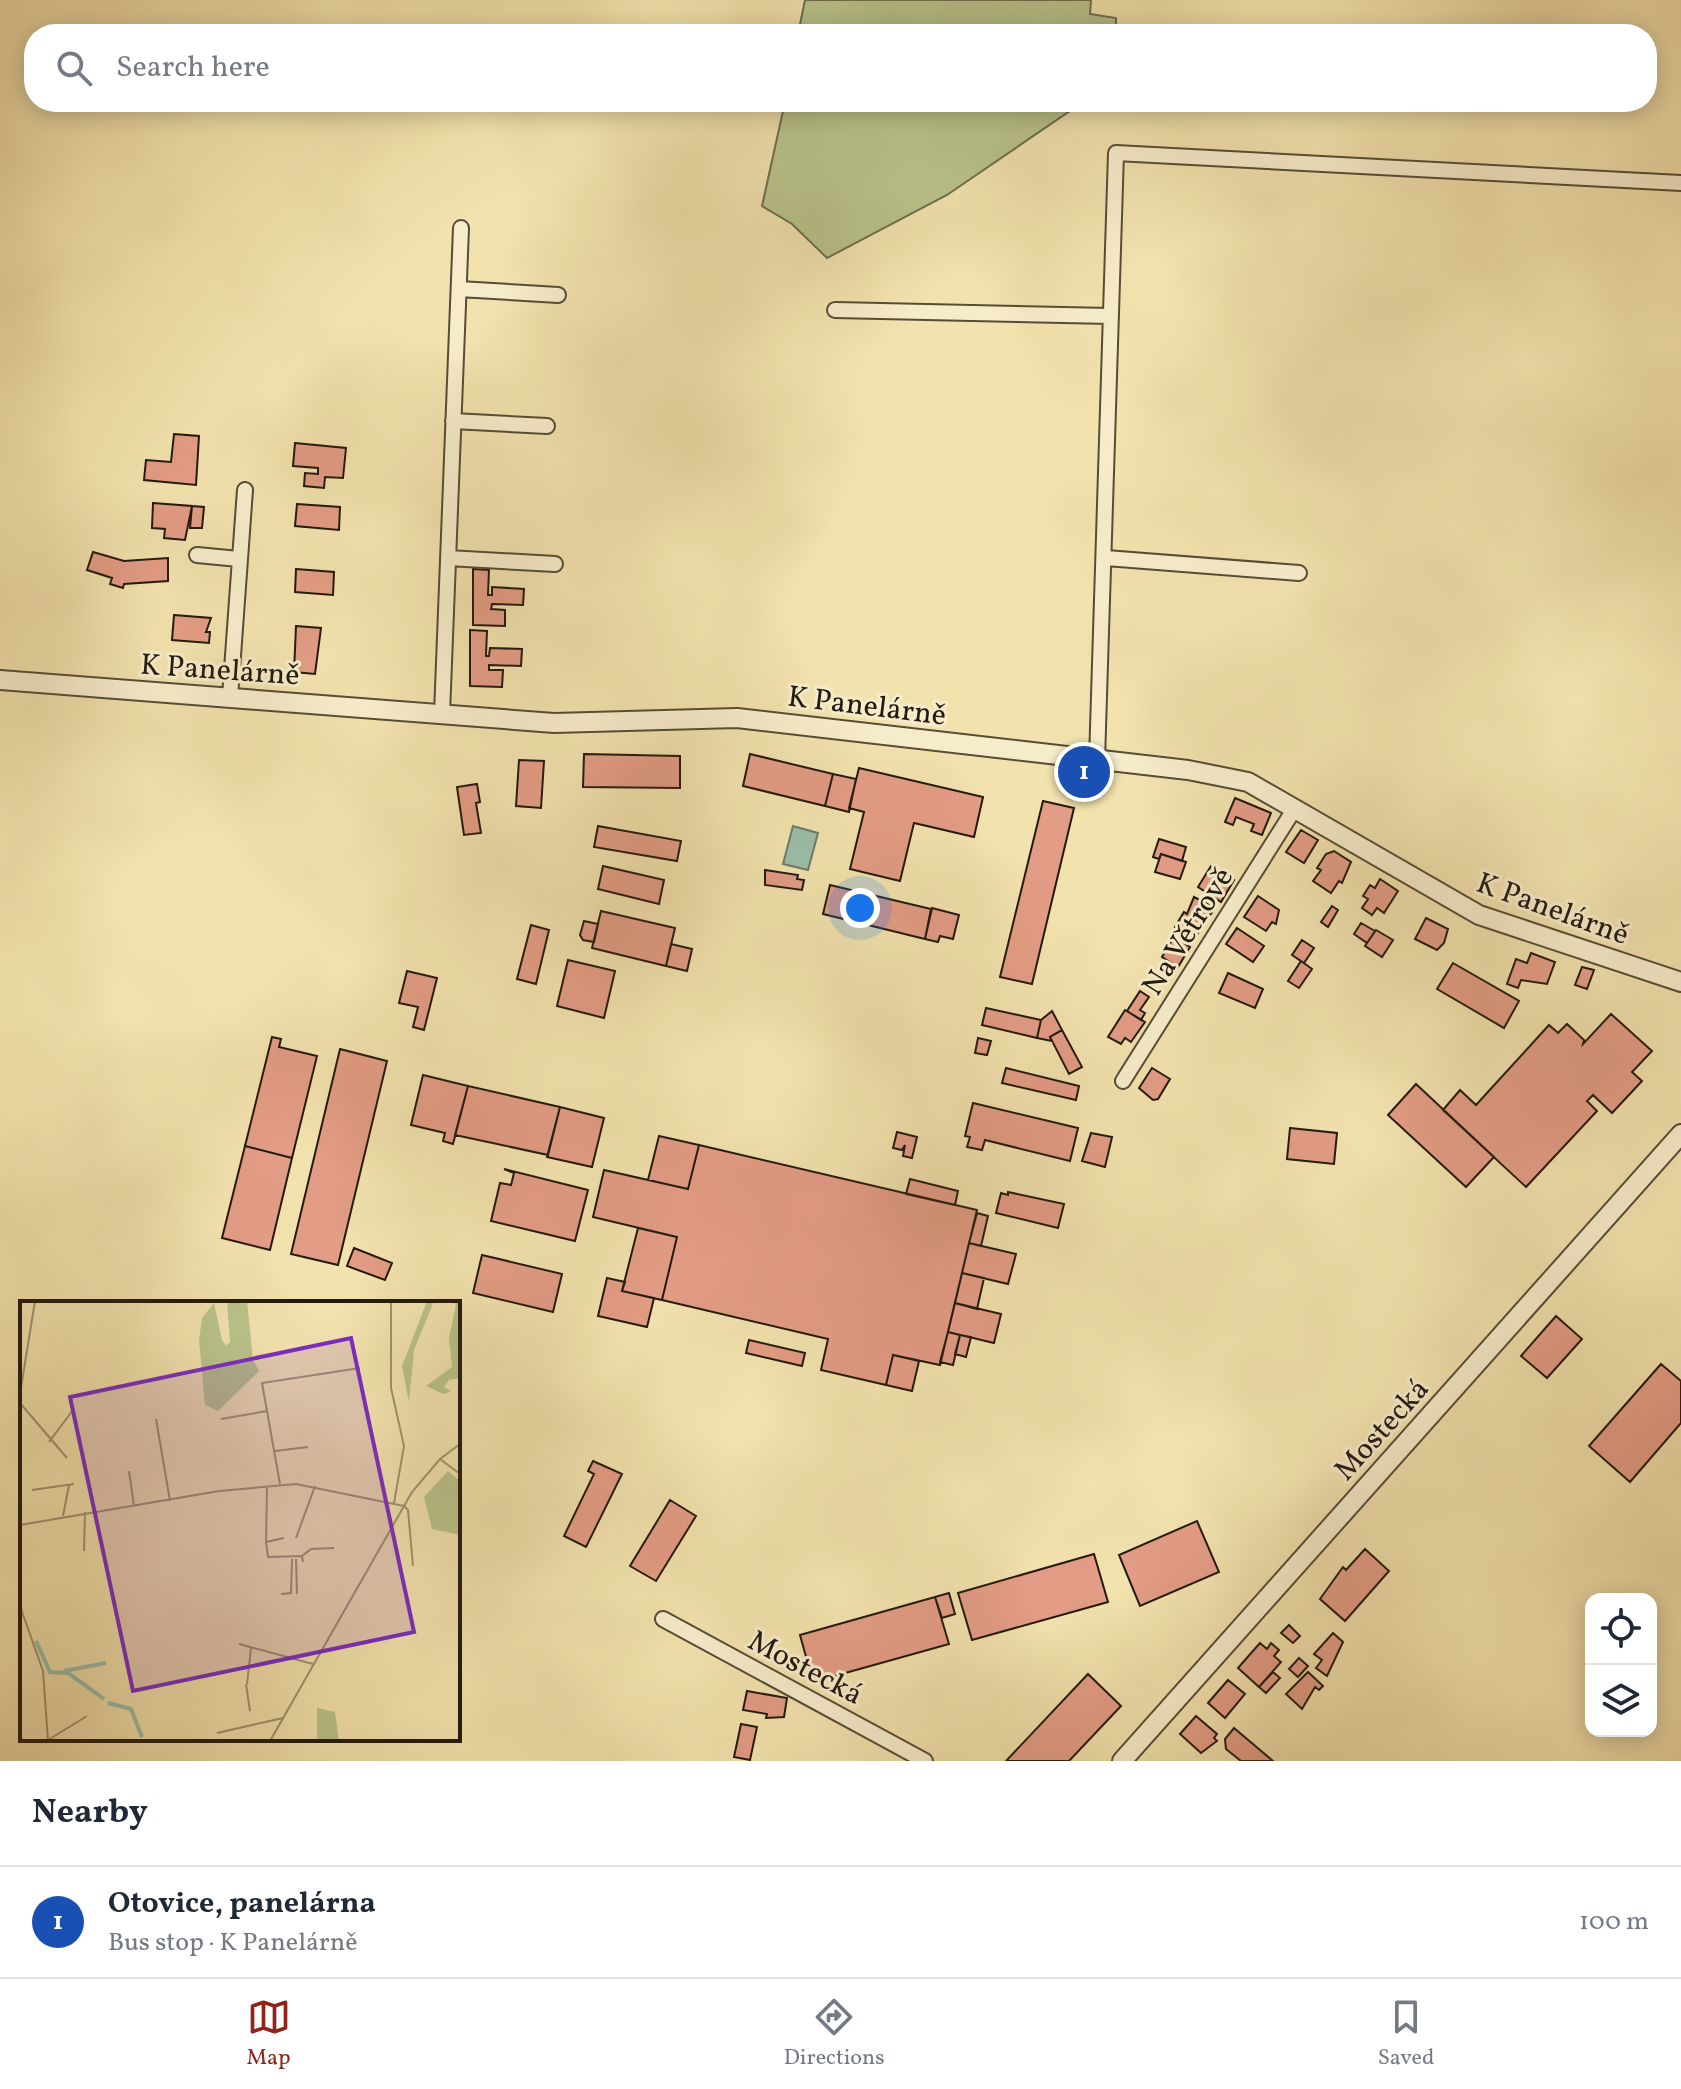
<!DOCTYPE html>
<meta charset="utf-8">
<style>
:root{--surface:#fff;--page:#f6f6f7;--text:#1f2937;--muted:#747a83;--line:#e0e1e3;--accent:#8f2418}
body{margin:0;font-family:Vollkorn,serif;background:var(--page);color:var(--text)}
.controls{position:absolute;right:24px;bottom:24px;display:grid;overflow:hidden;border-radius:16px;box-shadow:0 4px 20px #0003}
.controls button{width:72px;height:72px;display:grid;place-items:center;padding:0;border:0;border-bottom:2px solid var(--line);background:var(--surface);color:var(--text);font:40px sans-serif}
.you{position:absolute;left:860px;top:908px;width:28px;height:28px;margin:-20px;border:6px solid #fff;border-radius:50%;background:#1a73e8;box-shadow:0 0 0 12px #1a73e833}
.badge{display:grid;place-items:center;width:52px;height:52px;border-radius:50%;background:var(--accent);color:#fff;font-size:26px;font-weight:700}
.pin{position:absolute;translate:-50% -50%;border:4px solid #fff;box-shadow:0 2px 8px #0006}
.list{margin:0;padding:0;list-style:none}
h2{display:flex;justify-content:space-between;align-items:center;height:104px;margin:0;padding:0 32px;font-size:34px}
h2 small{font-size:26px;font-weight:400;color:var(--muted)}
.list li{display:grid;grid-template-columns:52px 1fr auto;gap:24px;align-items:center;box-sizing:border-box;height:112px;padding:0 32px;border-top:2px solid var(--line)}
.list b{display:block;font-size:30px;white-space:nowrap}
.list p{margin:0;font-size:26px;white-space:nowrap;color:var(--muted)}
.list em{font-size:26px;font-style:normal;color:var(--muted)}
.icon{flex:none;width:44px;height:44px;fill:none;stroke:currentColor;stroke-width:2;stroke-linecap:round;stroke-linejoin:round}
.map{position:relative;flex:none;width:1681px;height:1761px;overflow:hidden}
.search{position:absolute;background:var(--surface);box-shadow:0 4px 20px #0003;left:24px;right:24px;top:24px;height:88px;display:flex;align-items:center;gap:20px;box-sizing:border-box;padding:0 28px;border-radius:32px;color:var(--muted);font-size:30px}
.sheet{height:216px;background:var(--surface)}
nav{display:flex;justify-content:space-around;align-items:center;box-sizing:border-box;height:112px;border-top:2px solid var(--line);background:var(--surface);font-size:22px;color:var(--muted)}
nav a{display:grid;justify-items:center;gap:4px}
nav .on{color:var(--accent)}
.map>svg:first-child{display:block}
.green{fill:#b9c38a;stroke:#6e6e4d;stroke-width:2}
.water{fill:#9bbea9;stroke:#6b7c6c;stroke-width:2}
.building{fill:#e39c85;stroke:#231a10;stroke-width:2}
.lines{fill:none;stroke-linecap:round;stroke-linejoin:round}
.minor-casing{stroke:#574c37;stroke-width:18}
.tertiary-casing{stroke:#574c37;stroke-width:22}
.minor{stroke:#f7ecca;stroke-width:14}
.tertiary{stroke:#f7ecca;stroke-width:18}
.labels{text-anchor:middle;stroke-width:6;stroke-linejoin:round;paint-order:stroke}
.street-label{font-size:30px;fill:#231a10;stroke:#f7ecca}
.inset-river{fill:none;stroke:#9bbea9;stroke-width:4}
.inset-road{fill:none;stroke:#9f926e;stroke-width:2}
.view{fill:#7b2cbf;fill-opacity:0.15;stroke:#7b2cbf;stroke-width:4}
.inset-edge{fill:none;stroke:#231a10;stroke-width:4}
</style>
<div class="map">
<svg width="1681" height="1761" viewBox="0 0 1681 1761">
<rect width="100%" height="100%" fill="#f2e2ad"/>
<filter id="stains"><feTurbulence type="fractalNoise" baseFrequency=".0025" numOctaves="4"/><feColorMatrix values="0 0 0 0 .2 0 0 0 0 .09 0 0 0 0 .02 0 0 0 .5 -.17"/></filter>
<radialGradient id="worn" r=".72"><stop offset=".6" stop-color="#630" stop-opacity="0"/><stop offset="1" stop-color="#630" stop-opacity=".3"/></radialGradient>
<!-- green -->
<path class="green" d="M805,0H1091L1090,14L1116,18V34H798Z
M785,102H1083L947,195L827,258L792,224L762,206Z"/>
<!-- water -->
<path class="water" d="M793,826L818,833L808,870L783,864Z"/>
<!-- building -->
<path class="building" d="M174,434L199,436L196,485L144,480L146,460L171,462Z
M295,443L346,448L343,478L325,477L324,488L304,486L305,473L318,474V468L293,466Z
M153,503L192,506L185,540L164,538L165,529L152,528Z
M297,504L340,507L339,530L295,526Z
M192,506L204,507L202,528H190Z
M93,552L124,561L168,558V581L124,584L123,588L110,584L112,578L87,570Z
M296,569L334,572L333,595L295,592Z
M473,569L489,570L488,595H492V587L524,589L523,605L492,604L491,609L505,610V626L473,625Z
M174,615L211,618L206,632H210L209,643L172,640Z
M296,626L321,628L315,674L294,672Z
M470,630L487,631L486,656H489L490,648L522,649L521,666L489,665V670H503L502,687L470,686Z
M584,754L680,756V788L583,787Z
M750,754L833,774L825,806L743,786Z
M519,760L544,761L541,808L516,806Z
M859,768L983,797L974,837L914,823L900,881L850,869L864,812L849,808Z
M833,774L856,779L849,812L825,806Z
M477,784L480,802L476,803L481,833L464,835L457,787Z
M1235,798L1271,813L1262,835L1251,831L1254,824L1236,817L1233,825L1225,822Z
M1043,801L1074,808L1032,984L1000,977Z
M598,826L681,841L677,861L594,847Z
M1301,830L1318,840L1304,863L1286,852Z
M1159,839L1186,847L1182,861L1161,854L1159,859L1153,857Z
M1334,851L1351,862L1342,883L1339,881L1331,893L1313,881L1321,870L1317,868L1326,854Z
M1161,854L1186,862L1180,879L1155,872Z
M603,866L664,880L659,904L598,889Z
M1211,866L1234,880L1221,902L1198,887Z
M765,870L798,875L797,879L804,880L802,890L765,885Z
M1380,879L1398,891L1384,913L1377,908L1372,915L1362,908L1368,899L1363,896L1370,885L1375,888Z
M830,885L931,909L925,939L823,914Z
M1258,896L1279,910L1276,924L1272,922L1266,931L1244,917Z
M1194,897L1209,905L1207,909L1212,912L1194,939L1175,927L1184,912L1187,914Z
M1332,906L1338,910L1328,927L1321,922Z
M932,908L959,915L953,939L940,936L938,942L925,939Z
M601,911L675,928L666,966L592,948Z
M1426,918L1448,929L1444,943L1437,950L1415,939Z
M584,921L598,924L594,942L583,940L580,935Z
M1361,923L1375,931L1367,943L1354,934Z
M531,925L549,930L536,984L517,979Z
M1237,928L1264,946L1253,962L1226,944Z
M1376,930L1393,940L1382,957L1365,946Z
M1174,937L1190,947L1178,967L1162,957Z
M1302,940L1314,948L1304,963L1292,955Z
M671,944L692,949L687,971L666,966Z
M1531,953L1555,962L1547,984L1521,980L1518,988L1507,984L1516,959L1527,963Z
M568,960L615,971L604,1018L557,1006Z
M1301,961L1312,969L1299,988L1288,981Z
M1453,963L1519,1001L1504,1028L1437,989Z
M1582,967L1594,970L1587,989L1575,985Z
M407,971L437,978L424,1030L413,1027L418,1007L399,1003Z
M1228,973L1263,989L1255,1008L1219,993Z
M1140,991L1149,997L1140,1010L1145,1013L1141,1020L1127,1011Z
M986,1008L1041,1020L1037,1038L982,1025Z
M1125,1010L1145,1022L1131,1042L1125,1038L1121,1044L1108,1037Z
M1052,1011L1062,1030L1050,1037L1052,1041L1037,1038L1041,1020Z
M1611,1014L1652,1051L1632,1072L1642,1081L1612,1113L1593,1095L1587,1101L1597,1111L1526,1187L1443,1110L1460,1090L1476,1105L1549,1025L1558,1033L1567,1024L1584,1040L1583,1044Z
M1062,1030L1082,1067L1069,1074L1050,1037Z
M272,1037L281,1039L279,1047L317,1056L292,1158L245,1146Z
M978,1038L991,1041L987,1055L975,1053Z
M340,1049L387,1061L338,1265L291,1254Z
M1006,1068L1079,1086L1076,1100L1002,1083Z
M1152,1068L1170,1079L1158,1099L1153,1100L1139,1088Z
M423,1075L468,1086L453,1144L443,1141L445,1133L411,1125Z
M1416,1084L1494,1157L1466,1187L1388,1115Z
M468,1086L560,1107L548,1155L455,1135Z
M973,1103L1078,1128L1070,1161L985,1140L982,1150L967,1147L970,1137L965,1136Z
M560,1107L604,1118L592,1167L547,1157Z
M1290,1128L1337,1133L1334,1164L1287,1159Z
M897,1132L917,1137L912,1158L903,1156L905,1145L902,1150L893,1148Z
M1091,1133L1112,1137L1105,1167L1082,1161Z
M659,1136L699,1145L688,1189L648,1180Z
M699,1145L977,1210L940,1365L893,1355L886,1385L821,1370L828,1339L662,1300L677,1237L593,1217L604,1170L688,1189Z
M245,1146L292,1158L270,1250L222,1238Z
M504,1169L588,1190L575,1241L491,1221L500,1183L511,1185L514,1173Z
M910,1179L958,1191L955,1205L906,1194Z
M1008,1192L1064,1204L1058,1228L996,1213L1001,1193L1008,1195Z
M977,1213L988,1216L981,1246L969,1243Z
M638,1228L677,1237L662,1300L622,1291Z
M969,1243L1016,1254L1008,1284L962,1273Z
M354,1248L392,1263L385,1280L347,1266Z
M482,1255L562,1274L553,1312L473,1293Z
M962,1273L984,1278L977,1309L955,1303Z
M607,1278L625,1282L622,1291L654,1298L647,1327L598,1316Z
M955,1303L1001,1314L994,1343L948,1332Z
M1556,1316L1582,1339L1547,1378L1521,1356Z
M948,1332L960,1335L953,1365L940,1362Z
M960,1335L971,1337L966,1357L955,1354Z
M749,1340L805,1353L802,1366L746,1353Z
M893,1355L919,1361L912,1391L886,1385Z
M1661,1364L1681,1381V1423L1630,1482L1589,1446Z
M593,1461L622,1474L586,1547L564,1536L594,1474L588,1471Z
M670,1500L696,1516L656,1581L630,1566Z
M1197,1521L1219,1572L1140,1606L1119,1555Z
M1365,1549L1389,1571L1345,1621L1320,1599L1343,1567L1346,1570Z
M1094,1554L1108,1602L972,1640L958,1593Z
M949,1593L955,1614L942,1618L935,1597Z
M935,1597L949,1644L813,1682L800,1635Z
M1289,1625L1300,1636L1293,1643L1281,1633Z
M1333,1633L1343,1642L1327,1676L1316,1668L1322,1660L1314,1654Z
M1260,1643L1267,1649L1271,1643L1279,1650L1274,1656L1281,1662L1259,1687L1238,1668Z
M1299,1658L1308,1666L1298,1677L1289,1669Z
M1273,1672L1280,1678L1266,1693L1259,1687Z
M1308,1672L1323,1686L1319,1690L1315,1687L1302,1709L1286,1694Z
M1088,1674L1121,1706L1069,1761H1006Z
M1228,1680L1245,1694L1225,1718L1208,1703Z
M747,1691L787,1698L784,1717L766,1718L767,1714L743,1710Z
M1196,1716L1217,1734L1214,1738L1217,1741L1201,1753L1180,1734Z
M741,1724L757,1727L750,1760L734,1757Z
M1234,1728L1273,1761H1241L1226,1749L1225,1739Z"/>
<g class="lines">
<!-- minor casing -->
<g class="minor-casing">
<path id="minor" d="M459,289L558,295
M835,310L1110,316
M453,421L547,426
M197,555L239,559
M448,558L555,564
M1106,558L1299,573
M230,697L245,490
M442,714L461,228
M1097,760L1116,153L1681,183
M1123,1081L1295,808
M663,1619L925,1761"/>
</g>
<!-- tertiary casing -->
<g class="tertiary-casing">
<path id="tertiary" d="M0,680L554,723L737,718L1188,770L1248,782L1479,915L1681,982
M1122,1761L1681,1134"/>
</g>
<!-- minor -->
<use href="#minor" class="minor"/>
<!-- tertiary -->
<use href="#tertiary" class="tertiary"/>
</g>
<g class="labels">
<!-- street labels -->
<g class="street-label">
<text transform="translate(220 669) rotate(4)" y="10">K Panelárně</text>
<text transform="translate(867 705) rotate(7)" y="10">K Panelárně</text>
<text transform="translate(1553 908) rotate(20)" y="10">K Panelárně</text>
<text transform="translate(1187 931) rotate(-58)" y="10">Na Větrově</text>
<text transform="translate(1381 1429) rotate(-48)" y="10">Mostecká</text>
<text transform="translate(806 1667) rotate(28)" y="10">Mostecká</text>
</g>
</g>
<!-- overview -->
<g transform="translate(20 1301)">
<rect width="440" height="440" fill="#f2e2ad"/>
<path d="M207,0H227L233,59L239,70L198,110L185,104L179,39L182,17L194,2L202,39L206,45L210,41ZM407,0H414L394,49L389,101L382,65ZM430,0H440V77L429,79L424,86L431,90L424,93L406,85L432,66L429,37L436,3ZM428,170L440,180V234L412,228L404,196ZM297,407L315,411L319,440H297Z" fill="#b9c38a"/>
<path class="inset-river" d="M16,340L30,371L48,372L84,398M44,370L86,362M88,402L111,408L122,436"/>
<path class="inset-road" d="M371,0V87L384,145L374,202M0,93L15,0M0,102L47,157M136,118L150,200M201,118L247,110M29,141L53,109M255,150L288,146M420,158L440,173M109,170L114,205M260,183L242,82L340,67M247,186L246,241L264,237M12,189L54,183M384,205L388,209L393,265M43,215L49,184M0,224L199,190L276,183L384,205M276,237L295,185M246,241L248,256L282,255L283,261M64,250L65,211M282,255L291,248L314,247M276,258L277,293M261,293L271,292L272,258M0,305L23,370L28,440M219,343L293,363M226,383L230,410M227,383L231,347M197,432L263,417M28,439L67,415M250,440L392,191L420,158L440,143"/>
<path class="view" d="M331,37L394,331L113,390L50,96Z"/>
<rect width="440" height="440" class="inset-edge"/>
</g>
<rect width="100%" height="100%" filter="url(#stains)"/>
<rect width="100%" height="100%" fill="url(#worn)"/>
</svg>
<div class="controls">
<button><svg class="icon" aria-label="locate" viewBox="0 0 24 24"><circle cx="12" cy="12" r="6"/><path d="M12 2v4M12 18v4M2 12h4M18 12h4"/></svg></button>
<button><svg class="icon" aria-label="layers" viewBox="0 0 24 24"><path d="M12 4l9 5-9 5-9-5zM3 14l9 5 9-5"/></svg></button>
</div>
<div class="you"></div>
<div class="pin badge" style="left:1084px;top:772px;background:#1a4fb4">1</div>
<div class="search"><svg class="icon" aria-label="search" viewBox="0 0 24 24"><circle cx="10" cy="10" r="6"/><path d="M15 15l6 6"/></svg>Search here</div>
</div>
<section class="sheet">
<h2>Nearby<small></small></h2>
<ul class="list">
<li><span class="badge" style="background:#1a4fb4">1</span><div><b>Otovice, panelárna</b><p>Bus stop · K Panelárně</p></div><em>100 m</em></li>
</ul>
</section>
<nav>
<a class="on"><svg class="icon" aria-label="map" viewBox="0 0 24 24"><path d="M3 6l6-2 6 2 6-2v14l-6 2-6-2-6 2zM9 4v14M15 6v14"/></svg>Map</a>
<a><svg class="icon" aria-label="directions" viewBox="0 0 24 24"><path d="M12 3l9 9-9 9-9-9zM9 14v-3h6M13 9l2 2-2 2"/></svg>Directions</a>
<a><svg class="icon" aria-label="saved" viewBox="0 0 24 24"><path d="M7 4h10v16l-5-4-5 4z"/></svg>Saved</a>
</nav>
